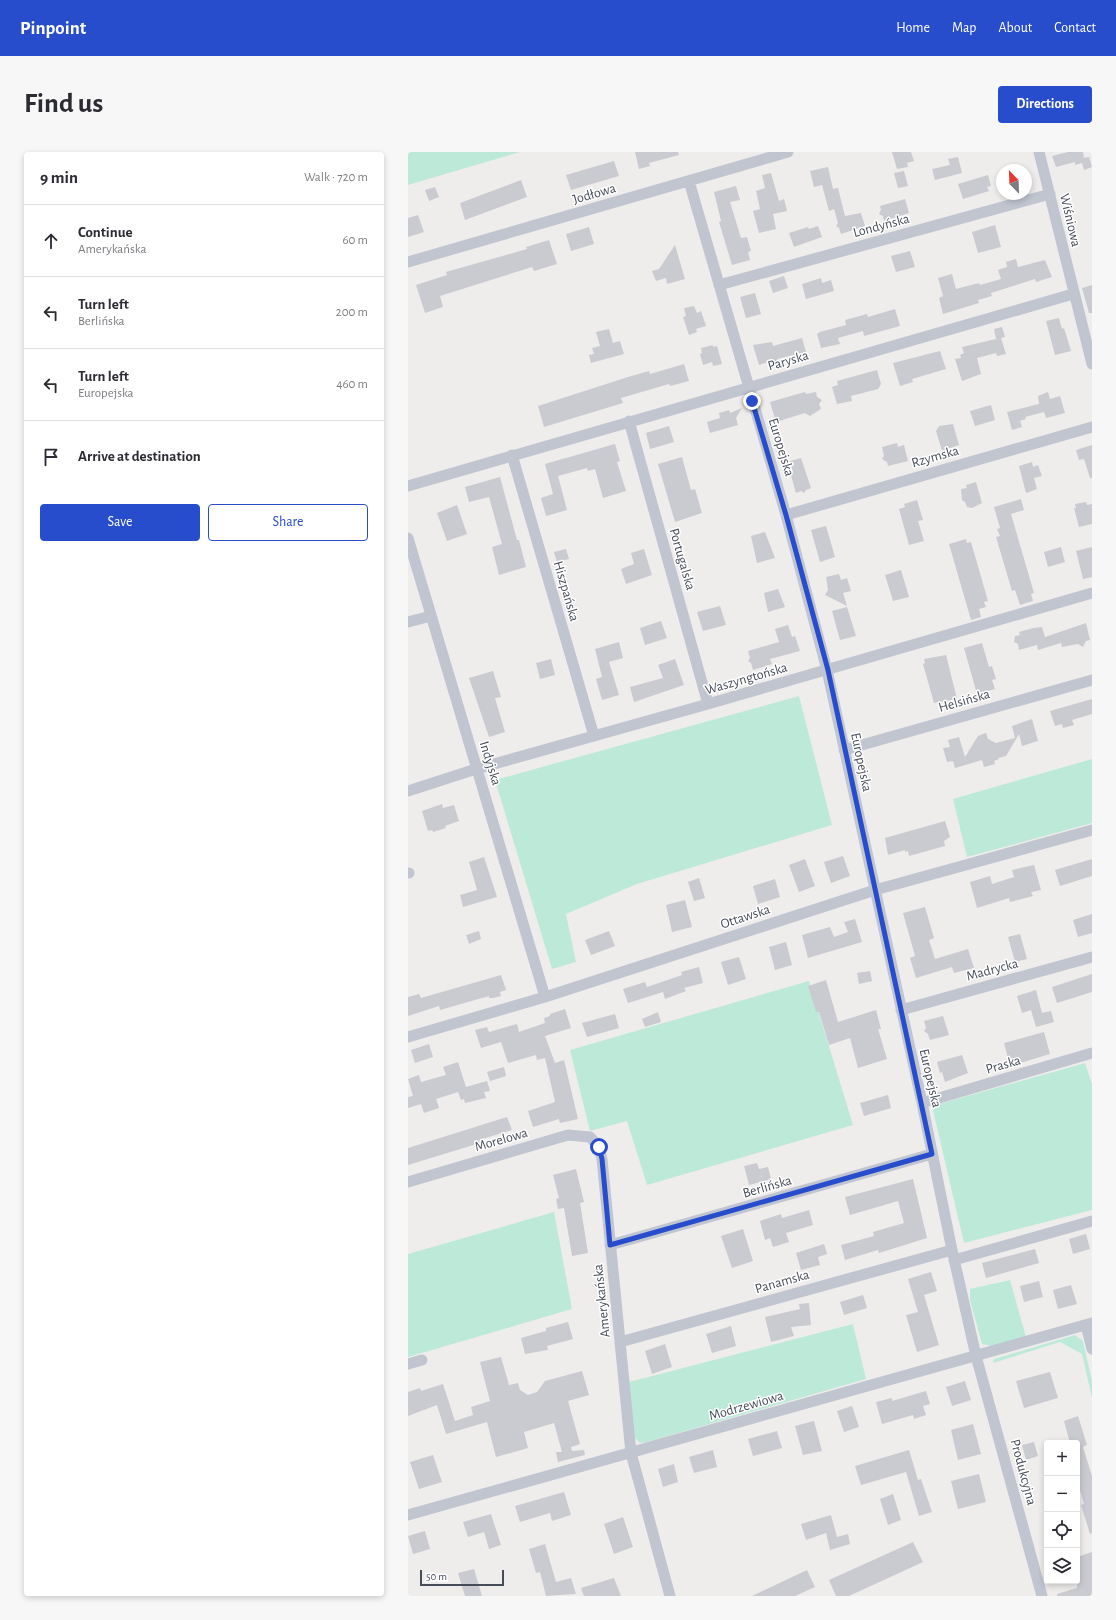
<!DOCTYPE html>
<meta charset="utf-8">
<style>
:root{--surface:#fff;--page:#f7f7f7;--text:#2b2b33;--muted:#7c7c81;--line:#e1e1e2;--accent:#274dcd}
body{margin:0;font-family:"Alegreya Sans",sans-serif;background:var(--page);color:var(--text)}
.controls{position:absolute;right:12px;bottom:12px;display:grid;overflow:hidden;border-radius:4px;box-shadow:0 2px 6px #0003}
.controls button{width:36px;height:36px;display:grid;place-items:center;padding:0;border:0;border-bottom:1px solid var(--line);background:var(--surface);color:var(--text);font:20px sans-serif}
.compass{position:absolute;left:588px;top:12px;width:36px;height:36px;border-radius:50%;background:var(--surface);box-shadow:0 2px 6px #0003;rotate:337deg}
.scale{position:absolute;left:12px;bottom:10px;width:84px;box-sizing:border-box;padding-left:4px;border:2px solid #464c58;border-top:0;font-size:11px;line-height:14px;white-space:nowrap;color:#464c58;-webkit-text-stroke:3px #fff;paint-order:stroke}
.stop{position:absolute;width:12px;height:12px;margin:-9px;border:3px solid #274dcd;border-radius:50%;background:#fff}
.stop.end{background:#274dcd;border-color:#fff;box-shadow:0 1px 4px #0008}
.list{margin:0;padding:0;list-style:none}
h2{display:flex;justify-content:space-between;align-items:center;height:52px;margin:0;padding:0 16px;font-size:17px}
h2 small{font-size:13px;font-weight:400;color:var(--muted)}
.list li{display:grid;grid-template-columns:26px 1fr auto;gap:12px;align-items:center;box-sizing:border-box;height:72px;padding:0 16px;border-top:1px solid var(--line)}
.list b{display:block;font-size:15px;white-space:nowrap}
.list p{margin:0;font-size:13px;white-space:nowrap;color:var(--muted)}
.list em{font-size:13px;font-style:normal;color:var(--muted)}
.actions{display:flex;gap:8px;padding:12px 16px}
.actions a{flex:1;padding:9px 0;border:1px solid var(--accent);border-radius:4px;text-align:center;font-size:14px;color:var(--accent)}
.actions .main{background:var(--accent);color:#fff}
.icon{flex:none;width:22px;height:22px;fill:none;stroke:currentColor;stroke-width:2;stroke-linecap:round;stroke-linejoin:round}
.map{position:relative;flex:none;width:684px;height:1444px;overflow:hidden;border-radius:4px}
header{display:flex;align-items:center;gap:24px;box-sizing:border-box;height:56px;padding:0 20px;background:var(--accent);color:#fff}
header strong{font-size:19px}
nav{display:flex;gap:22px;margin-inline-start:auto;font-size:14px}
.intro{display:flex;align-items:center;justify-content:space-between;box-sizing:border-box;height:96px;padding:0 24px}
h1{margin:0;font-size:28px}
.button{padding:10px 18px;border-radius:4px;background:var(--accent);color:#fff;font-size:14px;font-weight:700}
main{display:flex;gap:24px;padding:0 24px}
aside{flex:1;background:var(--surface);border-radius:4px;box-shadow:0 2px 6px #0003}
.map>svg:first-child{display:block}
.green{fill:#bdead8}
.building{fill:#cacad1}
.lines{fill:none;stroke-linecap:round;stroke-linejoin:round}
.street{stroke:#c0c5d0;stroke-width:11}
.route{stroke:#274dcd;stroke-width:5}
.labels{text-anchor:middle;stroke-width:3;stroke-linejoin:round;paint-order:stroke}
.street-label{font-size:14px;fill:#464c58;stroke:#fff}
</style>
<header>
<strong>Pinpoint</strong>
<nav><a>Home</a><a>Map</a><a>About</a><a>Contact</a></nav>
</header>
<div class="intro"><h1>Find us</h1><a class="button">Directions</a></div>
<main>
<aside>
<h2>9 min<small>Walk · 720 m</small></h2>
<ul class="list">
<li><svg class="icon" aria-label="ahead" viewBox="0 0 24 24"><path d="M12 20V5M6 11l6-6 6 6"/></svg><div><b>Continue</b><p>Amerykańska</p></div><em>60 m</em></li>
<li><svg class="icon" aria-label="left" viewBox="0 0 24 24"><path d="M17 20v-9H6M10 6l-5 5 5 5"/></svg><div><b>Turn left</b><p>Berlińska</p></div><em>200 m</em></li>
<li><svg class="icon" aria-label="left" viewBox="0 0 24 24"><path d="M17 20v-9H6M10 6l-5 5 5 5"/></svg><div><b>Turn left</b><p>Europejska</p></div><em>460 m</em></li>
<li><svg class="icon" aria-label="arrive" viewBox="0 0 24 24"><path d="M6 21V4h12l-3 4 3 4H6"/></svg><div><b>Arrive at destination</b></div></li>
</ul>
<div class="actions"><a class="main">Save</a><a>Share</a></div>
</aside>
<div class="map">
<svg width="684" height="1444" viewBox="0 0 684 1444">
<rect width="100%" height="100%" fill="#efecec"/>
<!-- green -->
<path class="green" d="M0,0H112L0,33Z
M391,544L424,673L229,732L158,762L168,810L144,817L87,628Z
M684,607V671L559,705L545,647Z
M401,829L445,973L239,1033L219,969L182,979L162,898Z
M677,911L684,932V1058L556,1091L524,954Z
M146,1060L164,1157L0,1205V1102Z
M602,1128L618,1185L584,1194L574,1192L562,1148V1137Z
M445,1172L458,1227L239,1290L232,1291L224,1283L221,1230Z
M667,1183L675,1189L676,1194L684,1229V1246L674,1202L652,1190L585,1211L586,1207Z"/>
<!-- building -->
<path class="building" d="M227,0H270L271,3L241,11L242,14L231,17Z
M484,0H503L506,9L499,11L500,15L489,17Z
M660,0H675L676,6L681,5L684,15L676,18L674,11L667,13V10L648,15L644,4Z
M550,5L554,21L527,28L524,17L542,13L540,7Z
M206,9L211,24L163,38L158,23Z
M420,15L425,37L430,36L437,64L453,61L457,74L433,82L431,76L428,74L430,71L426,57L421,59L414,33L406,35L402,19Z
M496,19L500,34L490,36L486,21Z
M363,21L371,49L376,47L379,59L365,62L368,77L351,81L345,59L352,57L348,39L357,36L354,23Z
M580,23L583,34L579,35L581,39L555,47L550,32Z
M113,28L119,45L57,68L52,51Z
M328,34L332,48L322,50L333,86L339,85L343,99L340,100L342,108L324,113L311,70L313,69L306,40Z
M27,35L31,45L21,49L17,38Z
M497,47L501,61L476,69L475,64L471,62L473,58L472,54Z
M10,63L16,80L0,85V66Z
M587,73L593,95L570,101L564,80Z
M410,74L414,85L386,95L381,81L400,75L401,77Z
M181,75L186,92L163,99L158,82Z
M141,88L149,112L126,119L124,115L32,144L35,155L17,161L8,133L39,123L38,120L119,97L118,95Z
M267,93L277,127L259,132L258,126L248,129L244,119L251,117Z
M502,99L507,115L488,120L483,104Z
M608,107L610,115L637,108L644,125L628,130L627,127L583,141L584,144L570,148L571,151L535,162L531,146L535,144L530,126L544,122L548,137L571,131L572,133L593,127L590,118L599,115L598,110Z
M376,124L380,136L365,141L361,129Z
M413,126L414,131L423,128L426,139L398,147L394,132Z
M684,133V161H681L674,136Z
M347,141L353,162L338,166L332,145Z
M286,154L289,161L293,159L298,174L288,177L289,180L281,183L275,165L278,164L276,156Z
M487,157L492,174L456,184L455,179L430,186L432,192L413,196L409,182L412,180L438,173L437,168L459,162L460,165Z
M651,166L654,177L656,176L663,199L647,203L638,169Z
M594,175L597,185L593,186L598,202L589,204L588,201L569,206L573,222L554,229L547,207L553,206L552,203L556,201L554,195L588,187L586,177Z
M201,177L205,191L212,189L216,202L183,211L181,203L186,202L184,196L192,194L188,180Z
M394,186L398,200L369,207L370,209L360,212V210L351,213L345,193L364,190L365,194Z
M305,193V195L309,194L314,212L305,214L304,210L295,213L292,202L294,201L293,196Z
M532,199L538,217L504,227L505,230L492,234L485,211Z
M276,212L281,229L262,234L261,232L213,246L215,251L136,275L130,254L220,225L241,219L242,222Z
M469,218L473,232L470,237L443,244L444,249L429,252L424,235L430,233L429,229Z
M397,240L398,242L408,240L409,245L414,248L411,252L413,257L402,264L397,261L368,270L362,250Z
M640,240L642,247L652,244L657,261L638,266L636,260L617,265L618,267L612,269L614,275L604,278L599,260L631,252L630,244Z
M583,253L587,268L567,274L562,259Z
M334,256L328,266L330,273L302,281L299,270L312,266L311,261L321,258L322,261Z
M545,272L551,293L534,299L528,279L531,274Z
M261,274L266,290L242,297L238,281Z
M489,291L490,295L496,293L500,309L480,314L479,310L474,307L476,304L474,295Z
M207,292L212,309L209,310L218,339L195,346L187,317L180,319L179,316L150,324L159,358L138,364L133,346L145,342L137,312Z
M684,293V326H682L676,307L671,308L668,298Z
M274,305L283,338L287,337L294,361L267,370L250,312Z
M393,306L403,336L398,338L396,341L393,339L388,341L382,320H385L382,309Z
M624,310L625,315L630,313L634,324L626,326L629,337L618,341L611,314Z
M92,325L109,388H111L118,415L91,423L84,395L94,392L81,345L61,350L57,335Z
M568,330L574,351L564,356L559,355L557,350L554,348L553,337L559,336L558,333Z
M613,347L616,358L603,362L626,441L623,442L625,449L612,453L607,438L604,439L588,385L592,384L589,377L592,376L586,355Z
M509,348L515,368L510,369L516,389L501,393L491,357L497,355L496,352Z
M678,350L679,353L684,352V372L671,375L666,356H668L667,352Z
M49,353L59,382L39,389L29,361Z
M418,374L427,405L412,410L403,378Z
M357,380L367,406L349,411L343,384Z
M558,387L559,391L563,390L580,449L576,450L578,455L571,457L573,465L563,468L541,392Z
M653,395L657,410L640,415L636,400Z
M684,395V425L675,427L668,399Z
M158,397L161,407L149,410L146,400Z
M236,397L244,423L218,432L213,417L226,412L223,401Z
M493,418L501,445L485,449L477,423Z
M431,422L433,428L439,426L443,439L435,441L439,454L417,443L420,438L418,425Z
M370,437L377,455L360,460L356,441Z
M312,454L318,473L295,479L289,460Z
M439,455L448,484L432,488L424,459Z
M253,469L259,486L237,493L232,476Z
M678,471L682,488L678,489L675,495L670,492L654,495L653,491L630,498L629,493L611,498L610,492L606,490L607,484L612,483L611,480L625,476L634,475L637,485Z
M380,473L384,485L387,484L392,499L362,507L364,512L345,518L343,511L340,509L342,506L340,499L371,490L367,477Z
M211,490L215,506L201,510L211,543L194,548L188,527L194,525L187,497Z
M574,491L581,515L584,514L588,527L584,528L587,537L569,542L556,496Z
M538,503L549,547L526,551L515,512L517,511L516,507Z
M143,507L147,523L132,527L128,511Z
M267,507L276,533L226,550L222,535L255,526L250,513Z
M85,519L93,545L87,546L97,580L81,585L61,526Z
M684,547V562L664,568L666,573L655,576L654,572L647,574L642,559Z
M624,567L630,589L614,594L611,582L598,604L590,606L591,607L586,609L587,612L576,615L574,608L547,616L545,609L539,610L535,596L542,595L540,588L551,585L557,605L570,584L578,581L580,587L588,591L607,586L604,574Z
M34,652L35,656L46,653L51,669L37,674L38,676L25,680L24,678L20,679L14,659Z
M537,669L542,685L536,689L537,694L501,704L500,699L497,700V698L480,703L477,686Z
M435,704L442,724L423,731L416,710Z
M76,705L89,745L55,755L52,743L69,738L61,710Z
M397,707L407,734L391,740L381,713Z
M684,707V724L652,734L647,718Z
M626,713L633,738L623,740L625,744L602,750L601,746L569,756L562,730L582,724L584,732L606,725L604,718Z
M291,726L297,746L286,749L280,730Z
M367,727L372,745L350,752L345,734Z
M277,748L284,775L264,780L258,753Z
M517,755L526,786L521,788L527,807L560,797L566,816L546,821L544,815L508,826L502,806L507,804L495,761Z
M684,762V781L670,785L665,768Z
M447,767L454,790L400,806L394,783L422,775L426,785L440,780L436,770Z
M71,779L73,787L61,792L58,783Z
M201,779L207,794L183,803L177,788Z
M612,782L619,807L607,810L600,785Z
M378,790L384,813L367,818L361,795Z
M331,805L338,827L320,833L313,810Z
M291,815L295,831L276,836L278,839L257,847L255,840L220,851L215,837L237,830L239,835L274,823L273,820Z
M462,819L464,829L451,832L449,821Z
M684,822V840L649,851L644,835Z
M93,823L98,838L92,840L93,844L85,846H81V844L32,858L31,854L0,864V845L11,842L13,846Z
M418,828L430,870L468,858L473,877H470L479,907L450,916L442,886L421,893L411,860H408L400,834Z
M628,838L634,861L643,859L646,870L628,875L623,858L614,861L609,844Z
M157,857L163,876L137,884L147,911L156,908L170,967L152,971L151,967L125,975L120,959L147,950L137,906L129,908L128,903L100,911L93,890L73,896L67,878L79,875L81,880L109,872L111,880L137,871L136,866L142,864V862Z
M250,860L253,870L237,875L234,867Z
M207,862L211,876L179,885L174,871Z
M535,864L541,883L522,888L520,882L516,879L518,876L516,869Z
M636,880L642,902L602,914L596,891Z
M21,892L25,905L7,911L3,898Z
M554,903L560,921L537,930L534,920L532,921L529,910Z
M50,910L58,935L79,929L82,939L76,940L78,946L57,951L56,947L53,948L50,940L28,947L31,956L16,961L13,952L0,956V945L5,944L0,927L11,923L13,930L38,923L35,915Z
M96,915L98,924L82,929L79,920Z
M480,943L483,956L456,964L452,951Z
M99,965L104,978L71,988L72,991L0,1013V996Z
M349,1011L351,1017L360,1015L363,1027L341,1033L336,1014Z
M168,1017L176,1050L172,1051L180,1101L164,1104L156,1056L150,1057L148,1047L151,1046L145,1023Z
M505,1027L519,1086L471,1101L470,1098L437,1108L433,1093L466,1084L465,1080L496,1071L490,1049L442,1063L437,1045Z
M401,1058L405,1073L378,1081L381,1090L365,1095L362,1086L357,1088L352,1069L373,1062L374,1066Z
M335,1077L345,1109L324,1116L313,1084Z
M678,1082L682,1097L665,1102L661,1087Z
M416,1092L419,1102L410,1105L412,1113L393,1118L388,1101Z
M627,1097L631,1111L578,1126L574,1111Z
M523,1120L529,1139L516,1143L531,1193L509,1200L498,1163L510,1160L500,1127Z
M631,1129L635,1145L616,1150L612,1134Z
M663,1133L669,1152L650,1157L645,1138Z
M455,1143L459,1156L436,1163L432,1150Z
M401,1151L403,1173L383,1175L386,1184L363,1190L357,1165L392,1157L391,1152Z
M160,1170L165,1187L139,1194L140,1198L117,1202L113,1186L138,1179V1176Z
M323,1174L328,1194L304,1201L298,1182Z
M257,1192L264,1215L244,1222L237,1199Z
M93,1205L101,1233L110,1231L112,1238L120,1243L129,1240L137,1229L174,1219L181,1243L160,1249L172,1292L163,1295L164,1299L176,1298L177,1303L150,1310L148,1300H154L146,1271L116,1280L120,1296L88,1305L79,1270L38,1282L29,1253L0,1264V1240L12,1236L13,1239L35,1232L47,1269L65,1263L63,1255L82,1249L72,1210Z
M642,1220L650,1246L616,1256L608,1229Z
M557,1229L563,1248L544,1254L538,1235Z
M518,1239L522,1252L515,1254L518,1263L506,1267L505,1263L474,1272L468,1250L484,1246V1249Z
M444,1254L451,1275L436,1280L429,1259Z
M670,1264L679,1293L675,1295L684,1324V1381L682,1382L673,1353L676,1352L669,1328V1291H662L656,1269Z
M406,1269L414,1299L395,1303L387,1274Z
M565,1272L573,1302L550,1308L543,1278Z
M369,1279L374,1296L345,1304L340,1287Z
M626,1290L630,1304L618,1308L614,1293Z
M305,1298L309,1315L286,1321L281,1305Z
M501,1298L510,1328L513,1327L524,1360L511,1364L498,1320L453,1333L447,1314Z
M25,1303L34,1330L11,1337L2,1310Z
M266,1312L270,1330L255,1335L250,1317Z
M571,1322L578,1350L550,1357L543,1329Z
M156,1340L163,1363L144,1369L142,1361L112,1370L107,1354Z
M485,1342L493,1368L480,1373L472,1347Z
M83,1362L93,1393L81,1397L76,1380L60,1385L55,1370Z
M423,1363L429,1385L440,1382L442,1392L422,1398L418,1381L398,1388L393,1372Z
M215,1365L225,1395L206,1402L196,1372Z
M17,1379L22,1397L5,1402L0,1384Z
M505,1390L515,1410L441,1444H428L421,1428Z
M137,1392L148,1430L163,1426L168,1442L138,1444L132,1420L128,1421L121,1397Z
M684,1400V1444H649V1442L669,1436V1405Z
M66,1417L74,1444H57L50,1421Z
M399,1418L407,1435L387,1444H344Z
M206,1426L213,1444H176L173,1436Z"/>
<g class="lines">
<!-- street -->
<path class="street" d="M631,0L684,212
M281,29L378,363L419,518L514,951L544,1098L568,1204L634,1444
M0,110L380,0
M311,133L642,42
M221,269L300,552
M104,303L186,584
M0,334L665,142
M378,363L684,275
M0,386L137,845
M0,470L23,464
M436,598L684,528
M0,639L68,617L300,552L684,441
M0,721H1
M493,858L684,805
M0,885L137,845L467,738L684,678
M514,951L684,901
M0,1030L160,983L182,985L191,995L194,1007L223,1301L262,1444
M202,1093L524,1002
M546,1108L684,1069
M678,1173L684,1197
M212,1190L544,1098
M0,1212L14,1208
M0,1363L684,1171"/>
</g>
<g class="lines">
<!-- route -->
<path class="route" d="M191,995L194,1007L202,1093L524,1002L420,518L378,363L344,249"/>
</g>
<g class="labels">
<!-- street labels -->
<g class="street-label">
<text transform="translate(186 41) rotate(-16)" y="5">Jodłowa</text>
<text transform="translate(663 68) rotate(77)" y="5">Wiśniowa</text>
<text transform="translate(473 73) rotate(-15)" y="5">Londyńska</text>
<text transform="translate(380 208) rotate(-16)" y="5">Paryska</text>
<text transform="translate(374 295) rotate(73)" y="5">Europejska</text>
<text transform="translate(527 304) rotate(-16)" y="5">Rzymska</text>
<text transform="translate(275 407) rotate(74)" y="5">Portugalska</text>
<text transform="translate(159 439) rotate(74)" y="5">Hiszpańska</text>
<text transform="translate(338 526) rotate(-16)" y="5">Waszyngtońska</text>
<text transform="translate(556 548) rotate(-16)" y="5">Helsińska</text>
<text transform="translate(454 610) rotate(78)" y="5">Europejska</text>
<text transform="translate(83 611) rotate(73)" y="5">Indyjska</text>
<text transform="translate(337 764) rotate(-18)" y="5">Ottawska</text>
<text transform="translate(584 817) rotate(-15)" y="5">Madrycka</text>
<text transform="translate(595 912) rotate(-16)" y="5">Praska</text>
<text transform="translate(523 926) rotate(77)" y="5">Europejska</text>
<text transform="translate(93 987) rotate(-16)" y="5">Morelowa</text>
<text transform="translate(359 1034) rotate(-16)" y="5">Berlińska</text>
<text transform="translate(374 1129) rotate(-16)" y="5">Panamska</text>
<text transform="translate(193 1149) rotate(-96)" y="5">Amerykańska</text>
<text transform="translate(338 1253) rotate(-16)" y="5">Modrzewiowa</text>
<text transform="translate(616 1320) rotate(75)" y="5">Produkcyjna</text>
</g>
</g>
</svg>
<div class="controls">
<button>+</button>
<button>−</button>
<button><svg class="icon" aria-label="locate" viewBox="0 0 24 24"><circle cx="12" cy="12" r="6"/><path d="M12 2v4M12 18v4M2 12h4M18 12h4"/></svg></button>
<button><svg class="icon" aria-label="layers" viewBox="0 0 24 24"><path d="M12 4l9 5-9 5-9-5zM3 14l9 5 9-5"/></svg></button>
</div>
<svg class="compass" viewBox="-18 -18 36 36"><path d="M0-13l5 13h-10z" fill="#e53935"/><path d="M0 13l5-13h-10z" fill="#7c7c81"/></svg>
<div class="scale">50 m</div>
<div class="stop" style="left:191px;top:995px"></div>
<div class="stop end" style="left:344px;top:249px"></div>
</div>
</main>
